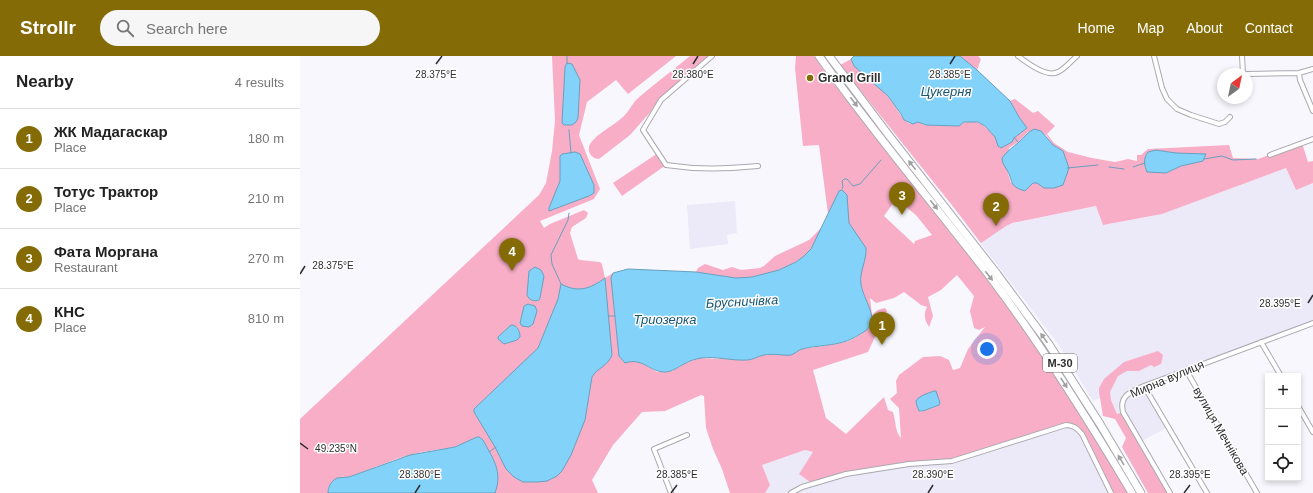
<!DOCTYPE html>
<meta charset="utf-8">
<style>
:root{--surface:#fff;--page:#f6f6f6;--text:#222;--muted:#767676;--line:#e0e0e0;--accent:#856b06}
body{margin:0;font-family:Arial,sans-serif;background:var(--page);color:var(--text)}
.controls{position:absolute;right:12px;bottom:12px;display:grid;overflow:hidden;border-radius:0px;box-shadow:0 2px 6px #0003}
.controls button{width:36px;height:36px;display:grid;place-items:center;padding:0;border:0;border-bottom:1px solid var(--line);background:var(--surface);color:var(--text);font:20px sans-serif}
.compass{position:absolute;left:917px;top:12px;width:36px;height:36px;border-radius:50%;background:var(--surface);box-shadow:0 2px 6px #0003;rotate:33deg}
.you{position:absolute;left:687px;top:293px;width:14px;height:14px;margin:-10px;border:3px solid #fff;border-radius:50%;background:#1a73e8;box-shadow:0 0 0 6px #1a73e833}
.badge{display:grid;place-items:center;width:26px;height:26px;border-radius:50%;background:var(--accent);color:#fff;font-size:13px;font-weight:700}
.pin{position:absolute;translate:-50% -33px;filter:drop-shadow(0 1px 2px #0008)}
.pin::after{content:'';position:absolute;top:21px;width:14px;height:12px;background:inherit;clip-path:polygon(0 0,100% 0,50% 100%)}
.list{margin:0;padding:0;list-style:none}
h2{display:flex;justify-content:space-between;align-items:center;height:52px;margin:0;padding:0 16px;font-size:17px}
h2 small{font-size:13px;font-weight:400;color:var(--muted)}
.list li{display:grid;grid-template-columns:26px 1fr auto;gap:12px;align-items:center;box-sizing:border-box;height:60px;padding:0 16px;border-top:1px solid var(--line)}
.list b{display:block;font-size:15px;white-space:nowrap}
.list p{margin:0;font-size:13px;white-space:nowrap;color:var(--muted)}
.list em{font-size:13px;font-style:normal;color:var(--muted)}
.icon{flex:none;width:22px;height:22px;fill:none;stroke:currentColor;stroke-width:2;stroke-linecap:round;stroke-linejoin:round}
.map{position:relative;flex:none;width:1013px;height:437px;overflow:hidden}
header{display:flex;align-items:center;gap:24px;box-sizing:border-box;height:56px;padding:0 20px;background:var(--accent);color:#fff}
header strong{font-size:19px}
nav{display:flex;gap:22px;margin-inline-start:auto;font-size:14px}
.search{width:280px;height:36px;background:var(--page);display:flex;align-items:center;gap:10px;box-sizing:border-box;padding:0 14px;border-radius:22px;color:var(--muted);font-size:15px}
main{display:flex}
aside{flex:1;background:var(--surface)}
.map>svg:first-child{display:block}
.built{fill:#ece9f8}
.green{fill:#f8aec7;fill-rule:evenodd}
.water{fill:#82d2fa;stroke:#68a0bd}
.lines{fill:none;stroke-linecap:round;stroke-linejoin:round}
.stream{stroke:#68a0bd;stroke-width:1}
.minor-casing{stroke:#aaa9b0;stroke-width:6}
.trunk-casing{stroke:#aaa9b0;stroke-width:9}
.minor{stroke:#fff;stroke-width:4}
.trunk{stroke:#fff;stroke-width:7}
.oneway{fill:#a0a0a1}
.ticks{fill:none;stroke:#2d2d2f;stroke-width:1.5}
.poi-dot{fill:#856b06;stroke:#fff;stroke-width:1.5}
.labels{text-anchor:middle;stroke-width:3;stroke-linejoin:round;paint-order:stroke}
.shield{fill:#fff;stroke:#6c6c6d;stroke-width:1}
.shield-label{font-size:11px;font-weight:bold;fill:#2d2d2f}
.poi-label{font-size:12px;font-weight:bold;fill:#2d2d2f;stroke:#fff;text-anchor:start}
.street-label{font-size:12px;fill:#2d2d2f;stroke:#fff}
.water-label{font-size:13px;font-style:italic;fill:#185772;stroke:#fff}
.ticks-label{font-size:10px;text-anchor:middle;fill:#2d2d2f;stroke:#fff;stroke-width:3;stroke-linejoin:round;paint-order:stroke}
</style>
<header>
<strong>Strollr</strong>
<div class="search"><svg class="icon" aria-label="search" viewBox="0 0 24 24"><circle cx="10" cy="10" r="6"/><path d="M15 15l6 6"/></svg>Search here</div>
<nav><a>Home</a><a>Map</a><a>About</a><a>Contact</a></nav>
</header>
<main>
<aside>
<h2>Nearby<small>4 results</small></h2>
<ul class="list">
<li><span class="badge">1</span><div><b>ЖК Мадагаскар</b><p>Place</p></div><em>180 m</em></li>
<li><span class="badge">2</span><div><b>Тотус Трактор</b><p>Place</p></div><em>210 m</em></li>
<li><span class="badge">3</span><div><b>Фата Моргана</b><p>Restaurant</p></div><em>270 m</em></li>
<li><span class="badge">4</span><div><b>КНС</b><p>Place</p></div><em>810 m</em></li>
</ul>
</aside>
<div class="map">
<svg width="1013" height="437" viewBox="0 0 1013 437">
<rect width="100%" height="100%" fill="#f8f7fe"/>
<!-- built -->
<path class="built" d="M986,112L996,134L1013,127V267L844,330L868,371L840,386L817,358L811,344L810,337L793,345L758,288L665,167L668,165L712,167L797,150L803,169L862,158Z
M435,145L437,177L427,179L428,188L390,193L387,149Z
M766,369L779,374L811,437H465L470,429L462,409L505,394L513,396L546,418Z"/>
<!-- green -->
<path class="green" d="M252,0H376L328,38L316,24L287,46L279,79L300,133L294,143L240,165L244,172L250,168L284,154L287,156L288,157L286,162L272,171L270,177L278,203L280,204L300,206L302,208L305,222L313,217L311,222L319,299L325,307L330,305H338L357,316L372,315L384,308L399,302L450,304L463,299L480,298L489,299L502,293L537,288L549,285L555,282L569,272L572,266L535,148L528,158L519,89L503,90L495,12L496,0H514L526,18L630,148L650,177L667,197L739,293L791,373L829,437H813L785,380L771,369L652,405L609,408L546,418L511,428L510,426L499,418L513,396L505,394L462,409L470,429L465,437H430L422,413L413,393L406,372L404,340L401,339L365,355L342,356L313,389L292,424L298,437H177C192,412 197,411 183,384L177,381L155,391L122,396L99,402L49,421C46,421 41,420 39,422C32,424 28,430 28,437H0V363L239,139L246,127L252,95L255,65ZM596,143L616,159L632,179L615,185L614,188L584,160ZM657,219L674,240L670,255L674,272L679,274L685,271L668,293L660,312L653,314L649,304L640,300L623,301L599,319L596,325L597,337L590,343L599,352L601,382C595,376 596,365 593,356L588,354L584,341L546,378L526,362L513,314L568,296L587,255L585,252L578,254L572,259L570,242L576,247L594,242L604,236L621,249L627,251C623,259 625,264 629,271L633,260L628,241L641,234ZM635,335L640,347L637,350L621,356L616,346C620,340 629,338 635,335Z
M390,0H412L361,44L330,79L299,103C292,103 286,95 290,88C297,77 315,69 324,60C329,55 332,48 337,43C354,28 373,14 390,0Z
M660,0H678L681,3L677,14Z
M551,3L554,10C565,20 579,29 588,41C594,47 601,62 607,66C611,69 614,67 619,66L624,69L659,70C674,58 686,71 696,81L714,82L727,72L719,61L710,45L715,43L733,57L738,55L755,70L747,78L754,87L768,96L792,102L815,106L828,103L837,105V99H841L848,93L929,89L933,102L958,103L1002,87L1008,106L1013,105V127L996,134L986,112L862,158L803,169L796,150L712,167L706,170L681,187L651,148L540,9ZM728,76L746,79L753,89L763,95L740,128L737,127H711L707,114L709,92L718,86ZM856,94L876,97L906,98L903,105L881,110L866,117Z
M358,97L366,109L322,140L313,127Z
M522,171C518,179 515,187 510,194C497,211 458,223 436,222C423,222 409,218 396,216L398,212L405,208L423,214L432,211L441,214L460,212L464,210L475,200L509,184Z
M858,295L863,299L861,308L854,311L851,309L839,315H827L818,320L810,336L811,344L817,358L823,356L870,437H848L822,391L826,382L815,363L803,360L799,336V332L804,323L824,306Z"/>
<!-- water -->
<path class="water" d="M554,0H660L677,14L710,45L719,61L727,72L714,82L712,86L701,92L698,90L695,81L685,70L678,66H664L659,70L626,69L618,66L613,68L604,64L601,58L588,40L554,10L551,3Z
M267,7L272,8L280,24L278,62L276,66L272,69H264L262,67L265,11Z
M734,73L741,75L753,89L763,95L769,112L763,129L754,132H744L737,127H733L725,135C708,130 714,126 707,114C704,109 702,107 702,102C707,95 713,91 719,86C724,81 728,76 734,73Z
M856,94L876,97L906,98L903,105L881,110L866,117L847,116C844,108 843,103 848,96Z
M275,96L280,98L294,129V137L289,140L249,155V152L260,125V100L262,98Z
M542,134L547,139L549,167L566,192C567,204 559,216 561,228C562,239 576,260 571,268C569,273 564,276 560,278C542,291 522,288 502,293C498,294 495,298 491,299C484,300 473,297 464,299C458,300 453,304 447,304C432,305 416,300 401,302C395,303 389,305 384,308C378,311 372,316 365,316C349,316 343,301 325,307L319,300L311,222L313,217L328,213L396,216L436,222L452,221L479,214L496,206L504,200L511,193L539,135Z
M235,211L241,214L244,220L240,242L239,244C234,246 229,244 227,239L229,215Z
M305,222L312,299C308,310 297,312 292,321L285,364L271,399L262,415L257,420L247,425L238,426H223L214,421L206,413L195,391L174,356V353L238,292L258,243L261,228C278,237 290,233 305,222Z
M228,248L235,250L237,255L233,268L229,271L222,270L220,267L224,250Z
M211,269C217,269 220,275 220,281L217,284L204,288L198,283V281Z
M634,335H636L640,347L639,349L623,355H619C618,352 616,348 616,345C618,340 629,337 634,335Z
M177,381H179L183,384C193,403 203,415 195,437H28C28,431 31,425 37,422L49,421L110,399L155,391Z"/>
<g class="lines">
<!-- stream -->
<path class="stream" d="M267,0V7
M269,74L271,97
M714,81L718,86
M904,103L922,100L933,104L956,103
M809,111L824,113
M833,111L845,107
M767,112L798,109
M542,133L543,131L542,125L544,123H547L553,130L560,128L581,104
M261,228L252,208L251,199L268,164L269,157
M308,260H315
M189,396L196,391"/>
<!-- minor casing -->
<g class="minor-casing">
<path id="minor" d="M412,0L361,44L343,74L366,109C399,114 425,113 458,110
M718,0C727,7 747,22 758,16C765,13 771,5 777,0
M854,0L862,32L867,43L877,53L891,59L919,68L925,66L930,61
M942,0L943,18
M999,17L1000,24L1013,55
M947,18L999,17L1013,13
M970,99L1013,83
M961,286L981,320
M886,314L957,437
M844,330L907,437
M998,350L1013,376
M371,437L354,393L387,379
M491,437L502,431L546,418L609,408L652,405L766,369C773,369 777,372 782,378L811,437
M870,437L823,356C819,339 831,336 844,330L1013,267"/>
</g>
<!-- trunk casing -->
<g class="trunk-casing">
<path id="trunk" d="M519,0C573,76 634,148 691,222C743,291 788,363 832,437
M529,0L587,77L697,218L748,287L800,368L841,437"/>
</g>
<!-- minor -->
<use href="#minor" class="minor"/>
<!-- trunk -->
<use href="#trunk" class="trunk"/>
</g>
<!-- one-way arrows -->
<defs><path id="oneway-solid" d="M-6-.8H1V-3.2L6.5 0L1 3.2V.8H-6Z"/></defs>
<g class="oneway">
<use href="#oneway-solid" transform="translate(554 46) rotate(53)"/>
<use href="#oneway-solid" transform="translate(612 109) rotate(-128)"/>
<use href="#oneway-solid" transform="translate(634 149) rotate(52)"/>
<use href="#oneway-solid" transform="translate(689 220) rotate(52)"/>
<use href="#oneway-solid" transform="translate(744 282) rotate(-126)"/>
<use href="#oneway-solid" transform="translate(764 327) rotate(57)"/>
<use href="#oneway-solid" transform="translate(821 404) rotate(-121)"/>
</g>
<!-- ticks -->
<path class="ticks" d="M136,8L142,0M393,8L398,0M650,8L655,0M0,218L5,210M1008,247L1013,239M0,387L8,393M115,437L120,429M371,437L377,429M628,437L633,429M884,437L890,429"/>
<!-- markers -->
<circle class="poi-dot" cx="510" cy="22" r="4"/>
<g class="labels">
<!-- shield labels -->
<rect class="shield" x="743" y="298" width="34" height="18" rx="3"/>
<g class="shield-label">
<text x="760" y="311">М-30</text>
</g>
<!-- poi labels -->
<g class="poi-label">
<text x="518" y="26">Grand Grill</text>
</g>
<!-- street labels -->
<g class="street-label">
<text transform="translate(867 323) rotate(-23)" y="4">Мирна вулиця</text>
<text transform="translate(921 375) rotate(60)" y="4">вулиця Мечнікова</text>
</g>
<!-- water labels -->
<g class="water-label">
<text x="646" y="40">Цукерня</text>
<text transform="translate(442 245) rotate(-3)" y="5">Брусничівка</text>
<text x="365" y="268">Триозерка</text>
</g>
</g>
<g class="ticks-label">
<text x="136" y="22">28.375°E</text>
<text x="393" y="22">28.380°E</text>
<text x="650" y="22">28.385°E</text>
<text x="33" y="213">28.375°E</text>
<text x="980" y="251">28.395°E</text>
<text x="36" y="396">49.235°N</text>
<text x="120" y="422">28.380°E</text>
<text x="377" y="422">28.385°E</text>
<text x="633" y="422">28.390°E</text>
<text x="890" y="422">28.395°E</text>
</g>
</svg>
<div class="controls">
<button>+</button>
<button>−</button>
<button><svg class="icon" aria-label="locate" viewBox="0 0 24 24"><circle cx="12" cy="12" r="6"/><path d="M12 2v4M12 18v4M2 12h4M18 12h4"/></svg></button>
</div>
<svg class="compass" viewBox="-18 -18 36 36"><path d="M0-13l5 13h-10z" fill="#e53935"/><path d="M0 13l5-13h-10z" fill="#767676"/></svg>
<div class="you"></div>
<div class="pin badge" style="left:582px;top:289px">1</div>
<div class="pin badge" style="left:696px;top:170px">2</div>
<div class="pin badge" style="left:602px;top:159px">3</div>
<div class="pin badge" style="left:212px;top:215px">4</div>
</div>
</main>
